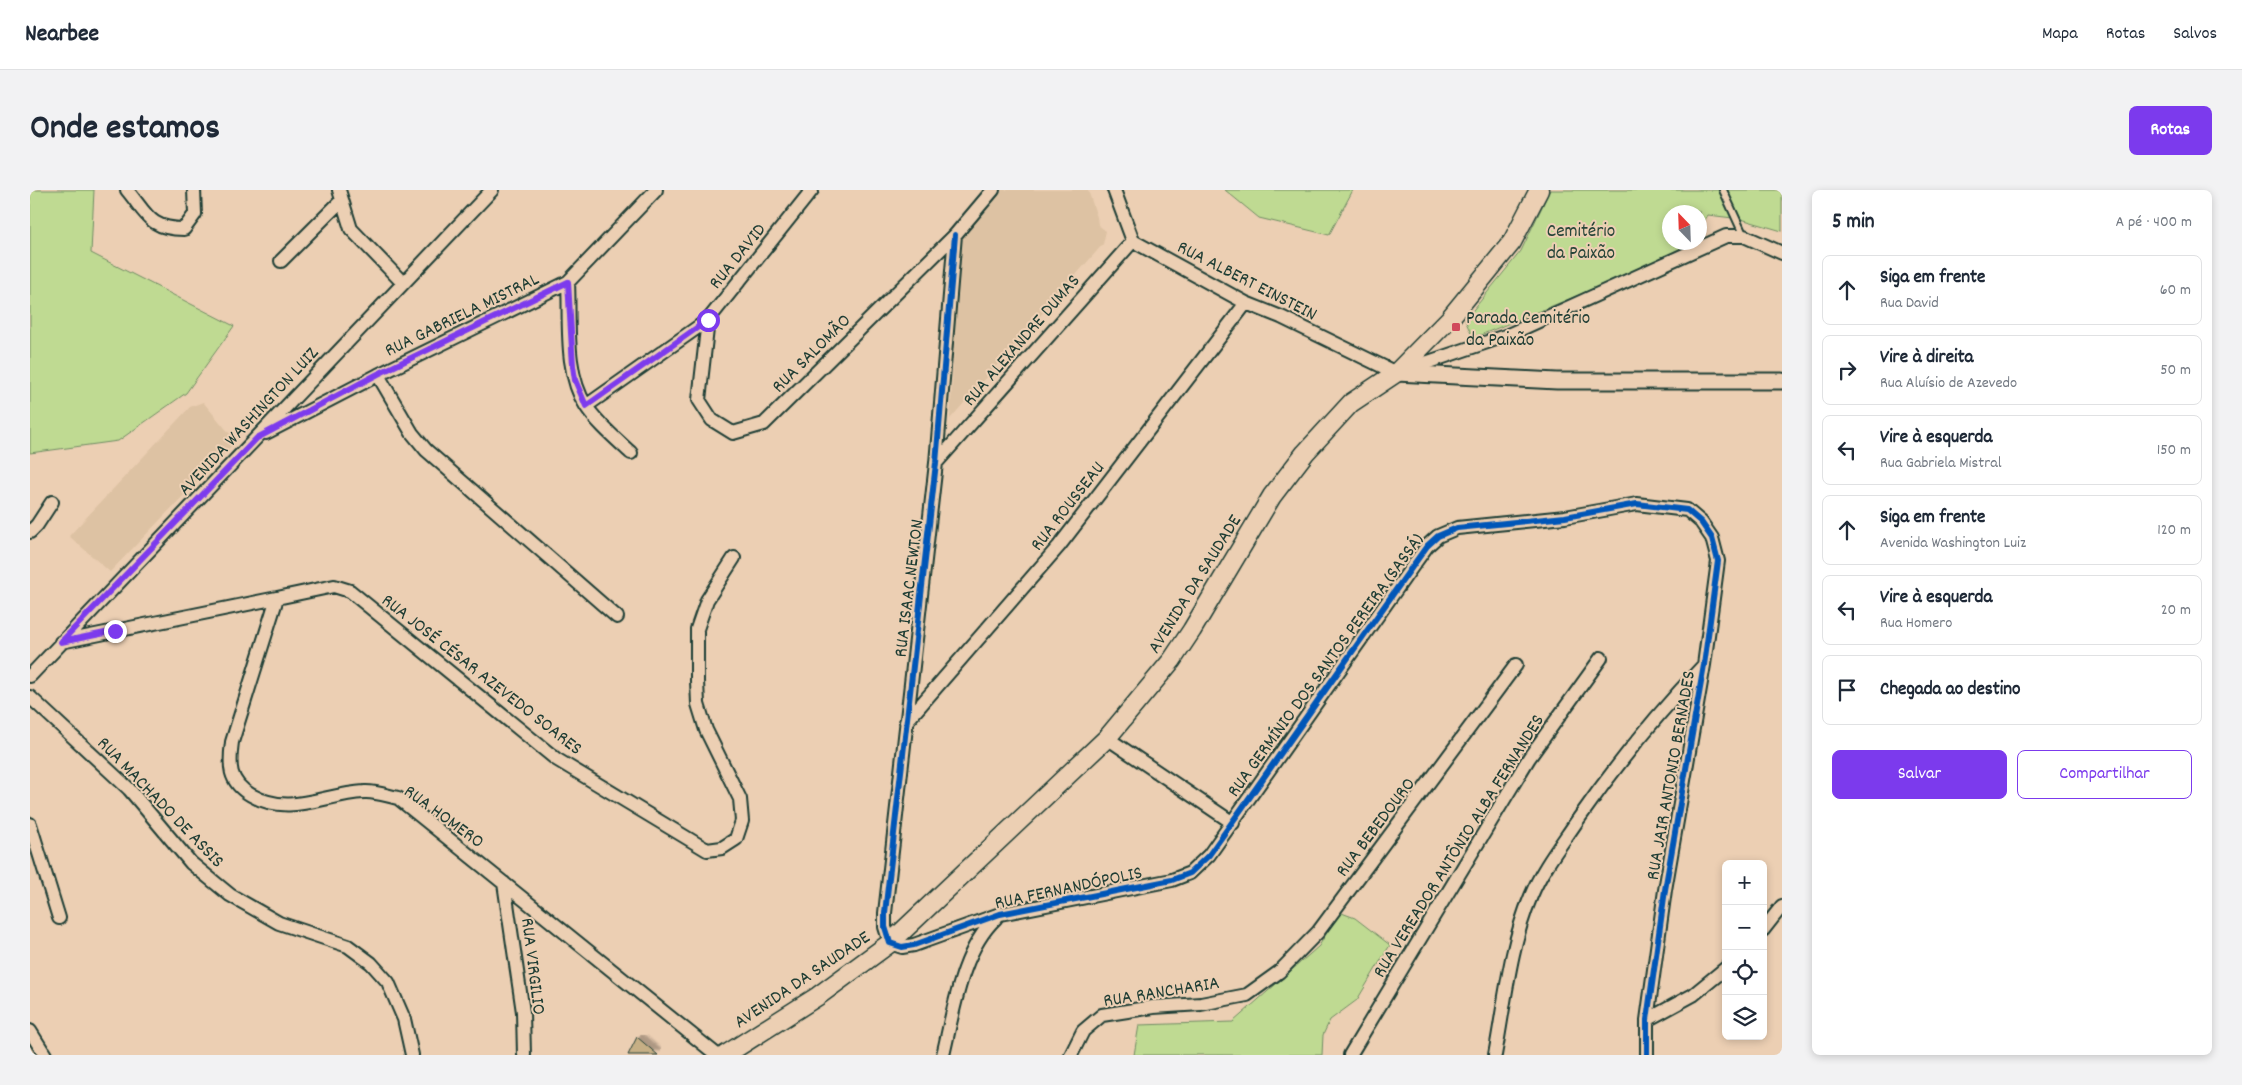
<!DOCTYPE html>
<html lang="pt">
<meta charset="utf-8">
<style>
:root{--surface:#fff;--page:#f2f2f3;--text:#1f2937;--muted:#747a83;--line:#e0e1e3;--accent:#7c3aed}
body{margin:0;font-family:Dekko,sans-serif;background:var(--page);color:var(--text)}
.controls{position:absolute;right:15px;bottom:15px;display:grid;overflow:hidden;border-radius:8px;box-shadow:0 2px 8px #0003}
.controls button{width:45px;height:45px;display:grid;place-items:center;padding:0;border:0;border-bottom:1px solid var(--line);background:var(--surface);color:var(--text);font:25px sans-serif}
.compass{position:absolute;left:1632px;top:15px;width:45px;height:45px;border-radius:50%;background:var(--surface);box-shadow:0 2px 8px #0003;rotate:337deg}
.stop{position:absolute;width:15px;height:15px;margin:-11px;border:4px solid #7c3aed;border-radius:50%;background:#fff}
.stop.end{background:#7c3aed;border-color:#fff;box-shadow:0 1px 5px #0008}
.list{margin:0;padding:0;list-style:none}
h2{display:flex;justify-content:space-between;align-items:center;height:65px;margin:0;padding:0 20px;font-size:21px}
h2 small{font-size:16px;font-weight:400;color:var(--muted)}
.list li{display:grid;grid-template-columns:32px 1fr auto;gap:15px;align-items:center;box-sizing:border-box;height:70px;margin:0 10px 10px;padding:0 10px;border:1px solid var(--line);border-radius:8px}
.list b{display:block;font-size:19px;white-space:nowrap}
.list p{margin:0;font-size:16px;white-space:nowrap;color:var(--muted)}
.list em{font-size:16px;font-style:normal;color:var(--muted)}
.actions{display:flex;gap:10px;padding:15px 20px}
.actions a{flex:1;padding:11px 0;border:1px solid var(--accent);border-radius:8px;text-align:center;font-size:18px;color:var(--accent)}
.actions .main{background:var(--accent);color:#fff}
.icon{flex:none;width:28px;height:28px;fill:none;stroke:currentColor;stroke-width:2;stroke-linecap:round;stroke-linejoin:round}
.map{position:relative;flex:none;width:1752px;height:865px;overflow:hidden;border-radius:8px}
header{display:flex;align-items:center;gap:30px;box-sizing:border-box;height:70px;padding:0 25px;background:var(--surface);border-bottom:1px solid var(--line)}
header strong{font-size:24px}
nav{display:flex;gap:28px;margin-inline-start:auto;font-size:18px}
.intro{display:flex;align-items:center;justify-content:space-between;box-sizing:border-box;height:120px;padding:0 30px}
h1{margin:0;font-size:35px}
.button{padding:12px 22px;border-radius:8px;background:var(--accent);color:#fff;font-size:18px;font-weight:700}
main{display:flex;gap:30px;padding:0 30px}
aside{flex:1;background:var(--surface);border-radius:8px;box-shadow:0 2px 8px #0003}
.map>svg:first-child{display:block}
.built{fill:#ddc2a3}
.green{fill:#bfda92;stroke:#6f8c63}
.building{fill:#c6af85;stroke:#1f3d34;filter:url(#shadow)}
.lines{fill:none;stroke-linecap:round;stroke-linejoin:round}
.service-casing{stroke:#1f3d34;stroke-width:10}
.minor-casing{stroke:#1f3d34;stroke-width:16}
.tertiary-casing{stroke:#1f3d34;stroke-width:19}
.secondary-casing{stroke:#1f3d34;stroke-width:21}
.service{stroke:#eccfb3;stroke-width:6}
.minor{stroke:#eccfb3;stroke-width:12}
.tertiary{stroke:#eccfb3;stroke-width:15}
.secondary{stroke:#eccfb3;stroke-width:18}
.cycleway-casing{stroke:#eccfb3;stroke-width:9}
.cycleway{stroke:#0057b8;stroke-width:6}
.route{stroke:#7c3aed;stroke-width:6}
.poi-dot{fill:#d1495b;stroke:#eccfb3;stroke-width:2}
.labels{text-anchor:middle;stroke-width:4;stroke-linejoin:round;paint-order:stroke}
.park-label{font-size:19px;fill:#274539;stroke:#eccfb3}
.street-label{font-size:19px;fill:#1f3d34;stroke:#eccfb3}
.poi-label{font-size:19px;fill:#1f3d34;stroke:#eccfb3;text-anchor:start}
</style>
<header>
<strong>Nearbee</strong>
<nav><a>Mapa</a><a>Rotas</a><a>Salvos</a></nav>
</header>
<div class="intro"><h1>Onde estamos</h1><a class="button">Rotas</a></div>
<main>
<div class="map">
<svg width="1752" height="865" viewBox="0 0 1752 865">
<defs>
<filter id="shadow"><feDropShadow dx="4.5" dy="-4.5" stdDeviation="1" flood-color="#0004"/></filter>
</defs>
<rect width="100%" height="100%" fill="#eccfb3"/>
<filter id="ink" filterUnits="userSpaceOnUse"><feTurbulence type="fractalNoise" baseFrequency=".02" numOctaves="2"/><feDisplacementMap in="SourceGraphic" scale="10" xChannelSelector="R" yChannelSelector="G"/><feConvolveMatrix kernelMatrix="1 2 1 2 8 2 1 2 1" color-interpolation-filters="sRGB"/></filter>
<g filter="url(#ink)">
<!-- built -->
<path class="built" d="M970,0H1058L1067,27L1068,35L1076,41L1073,54L920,229L930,47Z
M173,212L206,251L80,382L39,346L160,217Z"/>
<!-- green -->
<path class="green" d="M0,0H64L61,63L204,136L156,203L88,251L0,263Z
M1195,0H1323L1299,45L1229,28Z
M1520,0H1752V41L1711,29L1678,25L1670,38V22H1640V52L1660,53L1657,56L1549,105L1443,148L1435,130L1491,61Z
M1309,722L1325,728L1360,755L1327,810L1300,830L1293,845L1292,865H1104L1109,835L1203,832L1289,756Z"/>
<!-- building -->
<path class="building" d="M607,847L628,865H598Z"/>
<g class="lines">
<!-- service casing -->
<g class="service-casing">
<path id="service" d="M1693,0L1714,46"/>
</g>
<!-- minor casing -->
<g class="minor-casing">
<path id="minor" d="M97,0C117,24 119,39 154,39L165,24L164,0
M309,0L321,39L373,93
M1084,0L1103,51L1216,113L1251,127L1366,183L1478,145L1696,46H1714L1752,63
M925,45L906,273L855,723V737L860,753L872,757L884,755L970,724L1142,690L1160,683L1179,665L1382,377L1397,356L1408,346L1427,338L1535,327L1607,314L1657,320L1671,332L1682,348L1688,371L1674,475L1635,700L1617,830V865
M251,71L312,10
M538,92C540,130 534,182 556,216C567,233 586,249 601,263
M678,130L669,210L682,230L703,243L734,234L925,45L963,0
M348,185L382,243L396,260L587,427
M556,216L678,130L782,0
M236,243L348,185L538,92L626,0
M906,273L1103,51
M0,342L7,335L22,312
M247,408L304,396L320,401L526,569L677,660L692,658L706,649L712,631L710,609L676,540L668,514L667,491V439L677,410L704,368
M31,452L247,408L202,552C199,575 198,592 221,605C260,627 294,604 334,602C345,601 358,606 368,608L687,865
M0,486L462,0
M0,507L99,599L161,673L200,705L249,733L318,756L341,773L358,792L374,829L382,865
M876,532L1029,356L1216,113
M1077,548L1203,633
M0,634L29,728
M474,693L493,822L494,865
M1733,740L1752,716
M1617,830L1663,805L1696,778
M0,841L15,865
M913,865C924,820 931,761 966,728
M1041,865L1053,841L1072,825L1123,817L1171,814L1217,805L1249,782L1288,742L1486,475
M1320,865L1499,568L1571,468
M1465,865C1475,812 1480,755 1501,706C1512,679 1531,655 1547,631C1586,575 1627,524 1674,475"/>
</g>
<!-- tertiary casing -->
<g class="tertiary-casing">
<path id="tertiary" d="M1366,183L1527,191H1752"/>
</g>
<!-- secondary casing -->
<g class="secondary-casing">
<path id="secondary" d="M695,865L788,806L860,753L1077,548L1142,470L1162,440L1242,306L1275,263L1321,213L1366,183L1420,128L1482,52L1509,0"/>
</g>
<!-- service -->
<use href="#service" class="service"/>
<!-- minor -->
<use href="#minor" class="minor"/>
<!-- tertiary -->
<use href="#tertiary" class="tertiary"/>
<!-- secondary -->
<use href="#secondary" class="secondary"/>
<!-- cycleway casing -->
<g class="cycleway-casing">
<path id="cycleway" d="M925,45L906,273L855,723V737L860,753L872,757L884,755L970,724L1142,690L1160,683L1179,665L1382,377L1397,356L1408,346L1427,338L1535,327L1607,314L1657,320L1671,332L1682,348L1688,371L1674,475L1635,700L1617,830V865"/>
</g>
<!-- cycleway -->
<use href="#cycleway" class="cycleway"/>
</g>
</g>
<g class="lines" filter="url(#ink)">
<!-- route -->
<path class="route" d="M85,441L31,452L227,248L348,184L538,92L543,176L545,190L556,216L678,130"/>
</g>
<!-- markers -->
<rect class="poi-dot" x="1421" y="132" width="10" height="10" rx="2.5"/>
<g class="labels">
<!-- park labels -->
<g class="park-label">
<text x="1551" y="46">Cemitério<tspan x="1551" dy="22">da Paixão</tspan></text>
</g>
<!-- street labels -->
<g class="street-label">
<text transform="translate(706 65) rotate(-51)" y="7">RUA DAVID</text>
<text transform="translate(1218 89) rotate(27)" y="7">RUA ALBERT EINSTEIN</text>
<text transform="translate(431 123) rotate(-26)" y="7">RUA GABRIELA MISTRAL</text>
<text transform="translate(990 149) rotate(-49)" y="7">RUA ALEXANDRE DUMAS</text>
<text transform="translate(780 162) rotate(-45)" y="7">RUA SALOMÃO</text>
<text transform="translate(217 230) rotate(-47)" y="7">AVENIDA WASHINGTON LUIZ</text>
<text transform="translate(1036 315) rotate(-52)" y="7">RUA ROUSSEAU</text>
<text transform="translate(1163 393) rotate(-58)" y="7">AVENIDA DA SAUDADE</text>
<text transform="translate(877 398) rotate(-83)" y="7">RUA ISAAC NEWTON</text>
<text transform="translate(1294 474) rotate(-54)" y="7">RUA GERMÍNIO DOS SANTOS PEREIRA (SASSÁ)</text>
<text transform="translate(453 483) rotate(38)" y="7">RUA JOSÉ CÉSAR AZEVEDO SOARES</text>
<text transform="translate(1639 585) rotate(-80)" y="7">RUA JAIR ANTONIO BERNADES</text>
<text transform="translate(132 611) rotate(46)" y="7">RUA MACHADO DE ASSIS</text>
<text transform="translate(415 625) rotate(36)" y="7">RUA HOMERO</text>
<text transform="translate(1344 636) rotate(-53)" y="7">RUA BEBEDOURO</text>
<text transform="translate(1427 655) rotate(-58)" y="7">RUA VEREADOR ANTÔNIO ALBA FERNANDES</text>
<text transform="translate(1038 696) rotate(-12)" y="7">RUA FERNANDÓPOLIS</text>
<text transform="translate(505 776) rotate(83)" y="7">RUA VIRGILIO</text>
<text transform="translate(771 788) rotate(-34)" y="7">AVENIDA DA SAUDADE</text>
<text transform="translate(1131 800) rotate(-9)" y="7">RUA RANCHARIA</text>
</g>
<!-- poi labels -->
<g class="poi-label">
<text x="1436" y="133">Parada Cemitério<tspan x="1436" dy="22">da Paixão</tspan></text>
</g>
</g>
</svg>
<div class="controls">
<button>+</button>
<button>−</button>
<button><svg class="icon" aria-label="locate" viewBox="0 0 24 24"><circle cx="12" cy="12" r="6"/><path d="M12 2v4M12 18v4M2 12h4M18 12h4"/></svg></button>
<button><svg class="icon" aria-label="layers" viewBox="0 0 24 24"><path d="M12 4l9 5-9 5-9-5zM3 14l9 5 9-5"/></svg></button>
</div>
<svg class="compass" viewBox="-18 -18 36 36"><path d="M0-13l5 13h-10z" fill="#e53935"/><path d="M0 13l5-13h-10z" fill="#747a83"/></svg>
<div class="stop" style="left:678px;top:130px"></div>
<div class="stop end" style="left:85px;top:441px"></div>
</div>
<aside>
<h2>5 min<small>A pé · 400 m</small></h2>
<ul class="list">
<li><svg class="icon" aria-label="ahead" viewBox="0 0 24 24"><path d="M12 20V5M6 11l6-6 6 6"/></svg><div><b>Siga em frente</b><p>Rua David</p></div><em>60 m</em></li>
<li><svg class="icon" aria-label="right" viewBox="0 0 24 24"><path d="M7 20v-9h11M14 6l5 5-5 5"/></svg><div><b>Vire à direita</b><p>Rua Aluísio de Azevedo</p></div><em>50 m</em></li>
<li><svg class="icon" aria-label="left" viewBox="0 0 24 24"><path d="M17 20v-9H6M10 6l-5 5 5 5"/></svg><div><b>Vire à esquerda</b><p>Rua Gabriela Mistral</p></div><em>150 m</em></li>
<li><svg class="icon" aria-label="ahead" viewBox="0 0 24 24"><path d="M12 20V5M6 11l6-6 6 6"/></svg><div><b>Siga em frente</b><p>Avenida Washington Luiz</p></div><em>120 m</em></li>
<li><svg class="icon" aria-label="left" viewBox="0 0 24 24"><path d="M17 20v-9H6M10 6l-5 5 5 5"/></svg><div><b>Vire à esquerda</b><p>Rua Homero</p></div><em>20 m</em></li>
<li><svg class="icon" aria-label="arrive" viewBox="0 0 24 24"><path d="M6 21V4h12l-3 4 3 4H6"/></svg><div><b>Chegada ao destino</b></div></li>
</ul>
<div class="actions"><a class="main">Salvar</a><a>Compartilhar</a></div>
</aside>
</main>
